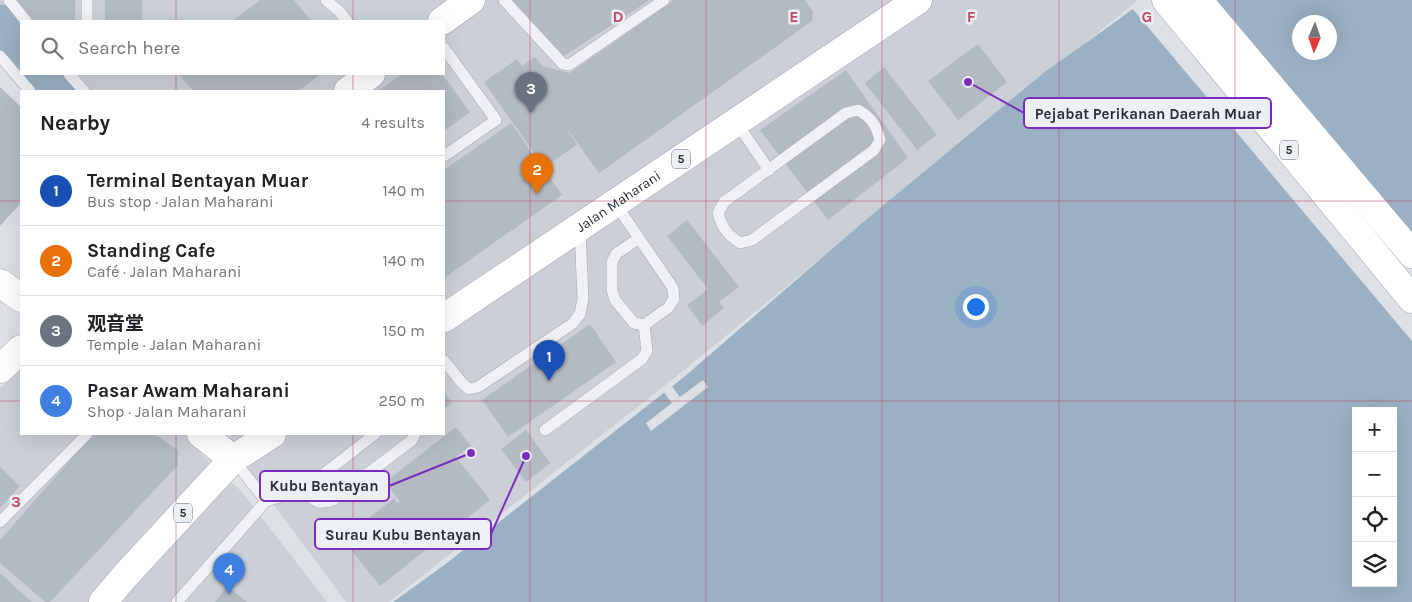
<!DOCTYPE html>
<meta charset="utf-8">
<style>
:root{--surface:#fff;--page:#f6f6f6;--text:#202124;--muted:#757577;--line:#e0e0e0;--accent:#1a73e8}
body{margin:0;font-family:Karla,"Noto Sans SC",sans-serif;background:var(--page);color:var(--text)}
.controls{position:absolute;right:15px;bottom:15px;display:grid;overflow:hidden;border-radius:0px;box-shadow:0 5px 20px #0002}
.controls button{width:45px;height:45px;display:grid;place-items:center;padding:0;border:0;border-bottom:1px solid var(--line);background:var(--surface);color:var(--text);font:25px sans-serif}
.compass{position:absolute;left:1292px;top:15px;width:45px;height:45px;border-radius:50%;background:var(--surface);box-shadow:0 5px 20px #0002;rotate:182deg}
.you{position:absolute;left:975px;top:306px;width:18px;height:18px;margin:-12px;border:4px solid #fff;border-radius:50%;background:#1a73e8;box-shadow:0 0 0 8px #1a73e833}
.badge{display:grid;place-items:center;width:32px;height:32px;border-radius:50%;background:var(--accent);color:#fff;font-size:16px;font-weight:700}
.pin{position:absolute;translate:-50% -41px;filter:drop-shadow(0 1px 2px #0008)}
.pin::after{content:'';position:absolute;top:26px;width:18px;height:15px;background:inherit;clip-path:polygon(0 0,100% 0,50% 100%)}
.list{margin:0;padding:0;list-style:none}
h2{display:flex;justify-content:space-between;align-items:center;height:65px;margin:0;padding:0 20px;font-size:21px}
h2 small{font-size:16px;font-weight:400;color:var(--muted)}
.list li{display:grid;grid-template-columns:32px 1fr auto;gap:15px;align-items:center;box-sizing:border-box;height:70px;padding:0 20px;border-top:1px solid var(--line)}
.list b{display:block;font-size:19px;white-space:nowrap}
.list p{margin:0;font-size:16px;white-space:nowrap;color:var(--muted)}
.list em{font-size:16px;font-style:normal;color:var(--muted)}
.icon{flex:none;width:28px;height:28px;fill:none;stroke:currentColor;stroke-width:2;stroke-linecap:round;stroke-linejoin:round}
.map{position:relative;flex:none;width:1412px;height:602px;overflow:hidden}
.search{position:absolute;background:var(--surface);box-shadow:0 5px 20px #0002;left:20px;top:20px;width:425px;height:55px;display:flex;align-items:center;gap:12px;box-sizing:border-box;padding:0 18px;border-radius:0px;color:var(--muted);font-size:19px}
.panel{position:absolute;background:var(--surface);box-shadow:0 5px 20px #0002;left:20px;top:90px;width:425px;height:345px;border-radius:0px}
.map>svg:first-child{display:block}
.built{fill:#cbd0d7}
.water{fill:#9ab1c3;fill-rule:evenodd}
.pier{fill:#dde1e5}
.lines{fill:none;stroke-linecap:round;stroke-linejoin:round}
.river{stroke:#9ab1c3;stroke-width:39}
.building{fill:#b4bac2}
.lane-casing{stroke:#a3a8af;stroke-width:12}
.primary-casing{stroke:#9da6b0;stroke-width:29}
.lane{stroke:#eff1f4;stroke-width:11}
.primary{stroke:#fff;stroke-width:28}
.grid{fill:none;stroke:#c24a65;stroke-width:1;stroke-opacity:0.55}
.labels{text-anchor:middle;stroke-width:5;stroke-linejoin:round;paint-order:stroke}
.shield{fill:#eceff3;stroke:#636972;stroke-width:1}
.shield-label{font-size:12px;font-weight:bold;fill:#28303b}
.street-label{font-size:14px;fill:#28303b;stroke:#eceff3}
.grid-label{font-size:16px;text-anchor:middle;font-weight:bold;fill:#c24a65;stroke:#eceff3;stroke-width:5;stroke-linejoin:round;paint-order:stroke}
.leader{fill:none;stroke:#7b2cbf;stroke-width:2}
.callout-dot{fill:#7b2cbf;stroke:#eceff3;stroke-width:2}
.callout{fill:#eceff3;stroke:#7b2cbf;stroke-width:2}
.callout-label{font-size:15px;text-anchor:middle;font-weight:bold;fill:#28303b}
</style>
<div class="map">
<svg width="1412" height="602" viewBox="0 0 1412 602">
<rect width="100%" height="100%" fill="#dde1e5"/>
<!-- built -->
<path class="built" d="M0,0H1138L668,383L389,602H346L226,440L233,434H444V91H76L61,74H444V21H21V29L0,4Z
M21,369V434H225L200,453L242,492L327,602H0V388Z"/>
<!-- water -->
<path class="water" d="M1145,0H1412V602H393L443,566L684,377L868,218L1046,71L1104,30ZM1300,22H1330V52H1300ZM1356,411H1393V583H1356Z"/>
<!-- pier -->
<path class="pier" d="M1141,0H1216L1412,241V341L1131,7Z
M703,380L708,387L651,431L646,423L672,403L662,390L670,384L680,397Z"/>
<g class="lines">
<!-- river -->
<path class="river" d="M0,24L21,50
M41,74L56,91"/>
</g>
<!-- building -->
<path class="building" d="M14,0H75V21H31Z
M105,0H142V21H105Z
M260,0H294L311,21H232Z
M511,0H650L564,56Z
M674,0H805L813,12L812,21L599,173L562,122L577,145L544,167L484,82L517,59L522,66L535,57L542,66L570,73Z
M978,44L1007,82L958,120L928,81Z
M884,67L937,135L917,150L865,83Z
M846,70L908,158L828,220L760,130Z
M179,74H321L298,91H193Z
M402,74H442L470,112L444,131V91H378Z
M0,87L21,107V203L0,226Z
M511,123L562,195L444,278V170Z
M687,220L739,287L719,302L724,308L702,326L687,305L708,289L667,236Z
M590,324L616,362L508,437L482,400Z
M444,392L452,403L444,409Z
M456,427L471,446L456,457L490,500L380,586L342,539L394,498L397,503L400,501L385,482Z
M526,430L550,463L526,482L501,449Z
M93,434H154L178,450V465L50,602H45L0,563V540Z
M0,467L20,486L0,508Z
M0,573L32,602H0Z
M227,586L247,602H215Z"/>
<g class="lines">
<!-- lane casing -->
<g class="lane-casing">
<path id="lane" d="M9,0L26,21
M326,0L339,11L347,21
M504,0L563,64L569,65L664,0
M87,21V0
M444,48L496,120L444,156
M0,56L30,91
M69,74L84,91
M858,110C872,118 876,125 880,140L874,150L752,240L740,243C727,234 722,228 718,213L724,202L846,113Z
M736,122L769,170
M615,203L673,288L674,299L668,308L644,325L634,323L615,300L612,290V262L616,254L639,238
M444,361L462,383L469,389L478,387L572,324L580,314L583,299L580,228
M545,430L642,359L647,351L644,325
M233,459L266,501
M303,490L375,434
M0,522L87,434
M177,602L266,501L303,490C314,500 317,506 333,500L412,440L415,434"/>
</g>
<!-- primary casing -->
<g class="primary-casing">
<g id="primary">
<path d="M1166,0L1412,299"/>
<path d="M1198,0L1412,254"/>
<path d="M442,21L471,0"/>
<path d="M348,91L371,74"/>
<path d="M0,283L21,298"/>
<path id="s1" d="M444,318L918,0"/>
<path d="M0,369L21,349"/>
<path d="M201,434L233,459"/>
<path d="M103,602L125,576L233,459L272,434"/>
</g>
</g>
<!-- lane -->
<use href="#lane" class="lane"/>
<!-- primary -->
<use href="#primary" class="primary"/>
</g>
<!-- grid -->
<path class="grid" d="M176,0V21M353,0V21M530,0V602M706,0V602M882,0V602M1059,0V602M1235,0V602M176,74V91M353,74V91M0,201H21M444,201H1412M0,401H21M444,401H1412M176,434V602M353,434V602"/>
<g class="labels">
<!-- shield labels -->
<g class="shield">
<rect x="1280" y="140.5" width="18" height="19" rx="4"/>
<rect x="672" y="149.5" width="18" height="19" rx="4"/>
<rect x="174" y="503.5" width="18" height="19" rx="4"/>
</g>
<g class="shield-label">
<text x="1289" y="154">5</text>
<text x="681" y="163">5</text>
<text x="183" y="517">5</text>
</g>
<!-- street labels -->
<g class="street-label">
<text dy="5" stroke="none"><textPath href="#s1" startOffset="210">Jalan Maharani</textPath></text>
</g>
</g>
<g class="grid-label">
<text x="618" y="22">D</text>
<text x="794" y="22">E</text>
<text x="971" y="22">F</text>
<text x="1147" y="22">G</text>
<text x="16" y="507">3</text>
</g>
<!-- callouts -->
<path class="leader" d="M968 82L1024 113M471 453L389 486M526 456L491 534"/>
<g class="callout-dot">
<circle cx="968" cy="82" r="5"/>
<circle cx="471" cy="453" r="5"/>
<circle cx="526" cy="456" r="5"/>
</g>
<g class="callout">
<rect x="1024" y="98" width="247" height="30" rx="5"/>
<rect x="260" y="471" width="129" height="30" rx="5"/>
<rect x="315" y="519" width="176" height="30" rx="5"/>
</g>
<g class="callout-label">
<text x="1148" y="119">Pejabat Perikanan Daerah Muar</text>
<text x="324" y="491">Kubu Bentayan</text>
<text x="403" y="540">Surau Kubu Bentayan</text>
</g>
</svg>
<div class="controls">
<button>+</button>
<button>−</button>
<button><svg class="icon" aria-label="locate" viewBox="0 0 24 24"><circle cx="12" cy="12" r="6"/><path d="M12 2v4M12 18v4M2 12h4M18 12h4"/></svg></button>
<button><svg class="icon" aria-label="layers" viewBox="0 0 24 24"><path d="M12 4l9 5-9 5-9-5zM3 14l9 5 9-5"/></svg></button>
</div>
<svg class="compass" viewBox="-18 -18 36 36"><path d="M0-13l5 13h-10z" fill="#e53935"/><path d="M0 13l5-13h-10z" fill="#757577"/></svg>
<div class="you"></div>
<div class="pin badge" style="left:549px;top:381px;background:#1a4fb4">1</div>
<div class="pin badge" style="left:537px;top:194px;background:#e8710a">2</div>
<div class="pin badge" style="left:531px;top:113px;background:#6b7280">3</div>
<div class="pin badge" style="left:229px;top:594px;background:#3f7fe0">4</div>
<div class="search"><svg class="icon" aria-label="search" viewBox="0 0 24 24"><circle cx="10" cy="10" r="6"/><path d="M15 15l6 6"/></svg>Search here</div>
<section class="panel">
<h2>Nearby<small>4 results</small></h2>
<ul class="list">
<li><span class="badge" style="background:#1a4fb4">1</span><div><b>Terminal Bentayan Muar</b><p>Bus stop · Jalan Maharani</p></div><em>140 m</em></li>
<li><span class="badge" style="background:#e8710a">2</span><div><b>Standing Cafe</b><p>Café · Jalan Maharani</p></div><em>140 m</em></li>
<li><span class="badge" style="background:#6b7280">3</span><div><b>观音堂</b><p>Temple · Jalan Maharani</p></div><em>150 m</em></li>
<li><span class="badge" style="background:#3f7fe0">4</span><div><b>Pasar Awam Maharani</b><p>Shop · Jalan Maharani</p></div><em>250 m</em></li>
</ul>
</section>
</div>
